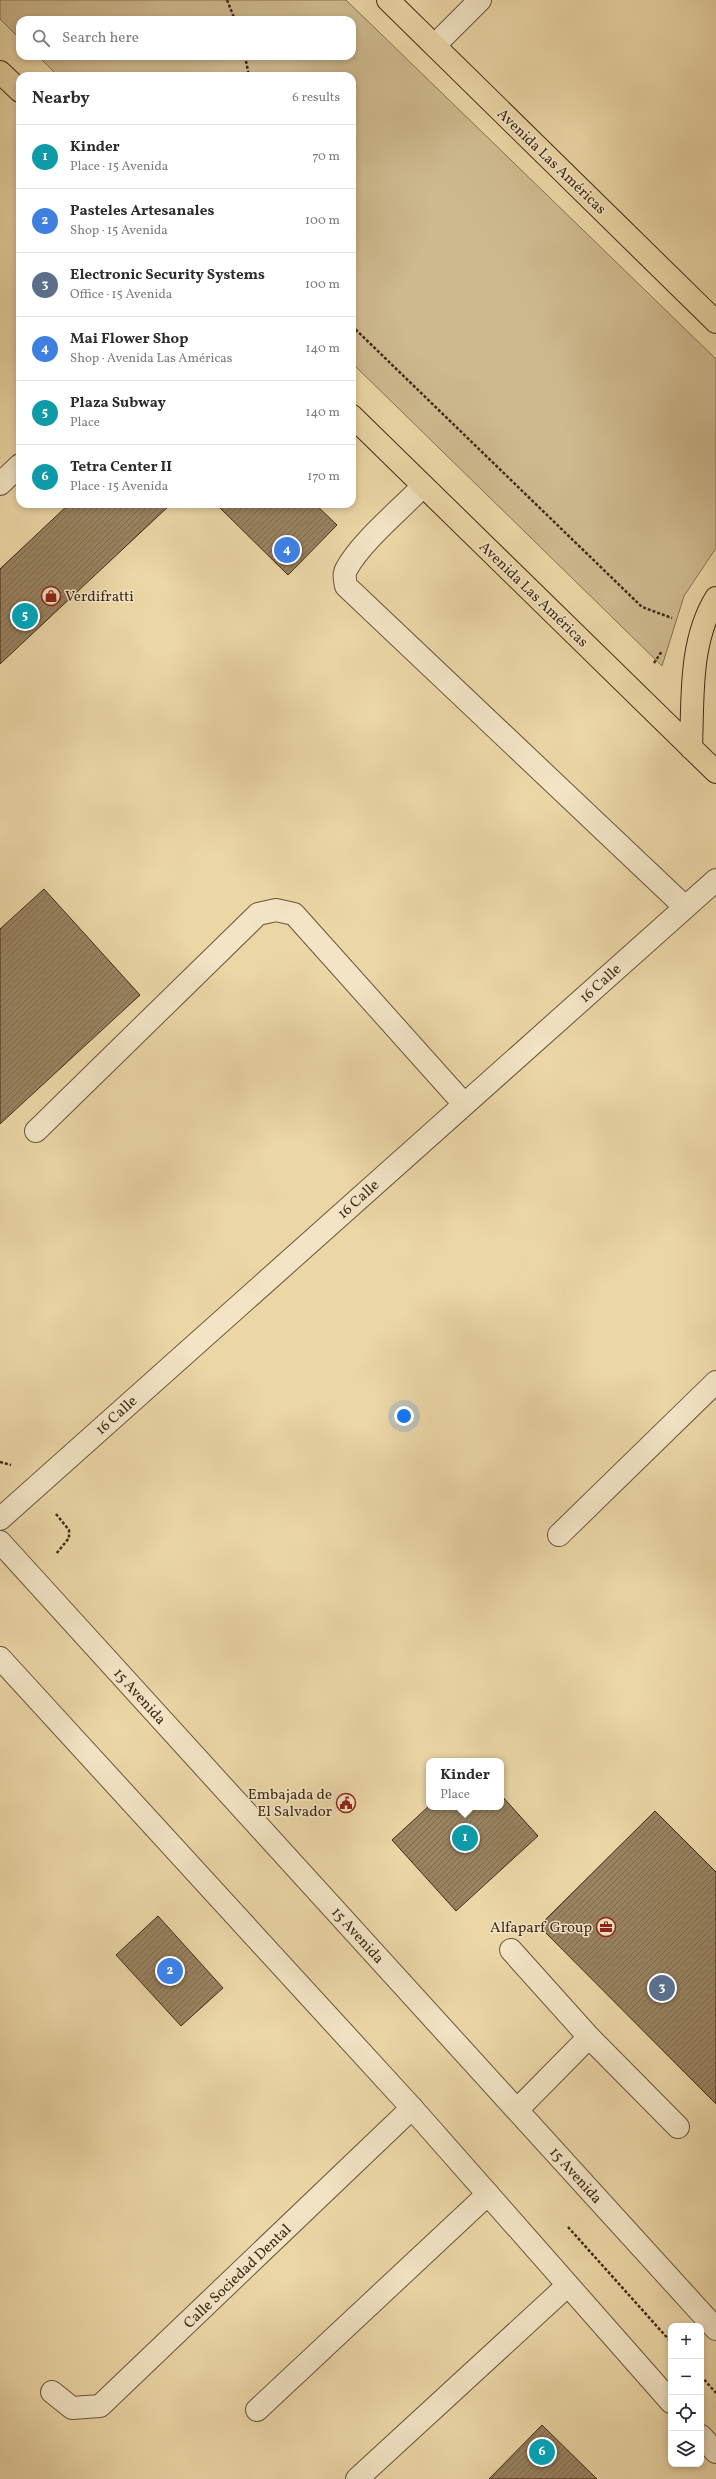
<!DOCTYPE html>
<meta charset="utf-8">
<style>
:root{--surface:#fff;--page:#f2f2f3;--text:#2b2b33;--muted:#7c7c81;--line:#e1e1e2;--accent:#8f2418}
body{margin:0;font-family:Vollkorn,serif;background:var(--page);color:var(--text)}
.controls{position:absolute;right:12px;bottom:12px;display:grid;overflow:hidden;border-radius:8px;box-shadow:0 2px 6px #0003}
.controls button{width:36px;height:36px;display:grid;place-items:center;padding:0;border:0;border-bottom:1px solid var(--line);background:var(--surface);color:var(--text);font:20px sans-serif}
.you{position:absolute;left:404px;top:1416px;width:14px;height:14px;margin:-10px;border:3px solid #fff;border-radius:50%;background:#1a73e8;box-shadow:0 0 0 6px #1a73e833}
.badge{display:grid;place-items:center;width:26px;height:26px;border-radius:50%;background:var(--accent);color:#fff;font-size:13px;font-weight:700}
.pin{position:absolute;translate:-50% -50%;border:2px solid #fff;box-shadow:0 1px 4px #0006}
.popup{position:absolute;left:426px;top:1758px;width:78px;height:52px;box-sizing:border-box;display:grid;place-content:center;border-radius:8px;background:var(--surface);filter:drop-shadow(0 1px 3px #0005);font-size:13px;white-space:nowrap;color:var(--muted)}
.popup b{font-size:15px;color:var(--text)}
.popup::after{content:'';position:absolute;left:50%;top:100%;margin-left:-8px;border:8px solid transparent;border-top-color:var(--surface)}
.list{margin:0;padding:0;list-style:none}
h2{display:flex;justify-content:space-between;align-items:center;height:52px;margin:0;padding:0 16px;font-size:17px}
h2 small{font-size:13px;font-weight:400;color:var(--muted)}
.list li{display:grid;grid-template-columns:26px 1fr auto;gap:12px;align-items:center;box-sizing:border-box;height:64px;padding:0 16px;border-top:1px solid var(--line)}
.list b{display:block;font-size:15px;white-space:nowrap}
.list p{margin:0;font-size:13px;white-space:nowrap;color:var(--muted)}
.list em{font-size:13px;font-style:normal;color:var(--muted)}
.icon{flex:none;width:22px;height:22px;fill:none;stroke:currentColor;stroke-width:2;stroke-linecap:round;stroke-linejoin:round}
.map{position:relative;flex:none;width:716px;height:2479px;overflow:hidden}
.search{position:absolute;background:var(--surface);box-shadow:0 2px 6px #0003;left:16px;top:16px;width:340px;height:44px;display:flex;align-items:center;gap:10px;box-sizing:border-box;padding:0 14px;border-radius:12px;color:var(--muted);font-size:15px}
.panel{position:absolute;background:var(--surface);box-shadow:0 2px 6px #0003;left:16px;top:72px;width:340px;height:436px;border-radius:12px}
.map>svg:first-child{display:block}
.park{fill:#ceb98e;stroke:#877252}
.building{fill:url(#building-hatch);stroke:#402a16}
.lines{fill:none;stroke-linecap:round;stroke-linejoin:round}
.service-casing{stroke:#6b553a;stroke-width:24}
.minor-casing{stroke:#6b553a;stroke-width:24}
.tertiary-casing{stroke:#6b553a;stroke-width:24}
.primary-casing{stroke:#402a16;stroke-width:24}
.path{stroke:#402a16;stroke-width:2.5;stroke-dasharray:3 2;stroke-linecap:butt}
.service{stroke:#f2e4c5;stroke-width:22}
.minor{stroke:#f2e4c5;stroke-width:22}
.tertiary{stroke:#f2e4c5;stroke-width:22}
.primary{stroke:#ebd6a6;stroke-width:22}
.labels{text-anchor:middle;stroke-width:3;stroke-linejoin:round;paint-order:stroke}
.street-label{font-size:15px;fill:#402a16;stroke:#f2e4c5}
.poi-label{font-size:15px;fill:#402a16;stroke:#f2e4c5;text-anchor:end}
</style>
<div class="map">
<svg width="716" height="2479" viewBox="0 0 716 2479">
<defs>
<pattern id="building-hatch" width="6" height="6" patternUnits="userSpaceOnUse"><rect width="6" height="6" fill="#998361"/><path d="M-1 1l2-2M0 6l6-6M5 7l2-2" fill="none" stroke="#7e6b4f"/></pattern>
</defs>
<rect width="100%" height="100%" fill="#ebd6a6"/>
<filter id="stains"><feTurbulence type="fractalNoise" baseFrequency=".005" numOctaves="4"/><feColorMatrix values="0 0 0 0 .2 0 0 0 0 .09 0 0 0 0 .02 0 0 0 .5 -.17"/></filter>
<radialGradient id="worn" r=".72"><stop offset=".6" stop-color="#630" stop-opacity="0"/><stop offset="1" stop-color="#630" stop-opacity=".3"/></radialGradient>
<!-- park -->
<path class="park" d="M0,0H346L716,359V548L684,596L662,666L352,363V76H58L38,56H352V20H20V39L0,19Z"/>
<!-- building -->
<path class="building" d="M69,504H171L0,664V569Z
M216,504H315L337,525L288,575Z
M44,889L140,995L0,1124V929Z
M501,1795L538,1836L456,1911L392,1840L429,1806L501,1807Z
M655,1811L716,1872V2104L539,1926Z
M158,1916L223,1988L181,2026L116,1955Z
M542,2425L597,2479H489Z"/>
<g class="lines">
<!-- service casing -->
<g class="service-casing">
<path id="service" d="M435,45L480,0
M0,484L20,465
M423,486C402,508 361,542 347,568C343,574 345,580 346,586L685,907
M36,1131L258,914L276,910L294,914L464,1104
M559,1535L716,1382
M511,1950L589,2037L517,2110
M589,2037L678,2127
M52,2392L72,2408L100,2406L412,2108
M257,2410L488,2194
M357,2479L567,2286"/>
</g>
<!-- minor casing -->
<g class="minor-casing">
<path id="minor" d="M0,1519L716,880"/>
</g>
<!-- tertiary casing -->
<g class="tertiary-casing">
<path id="tertiary" d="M0,1542L716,2329
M0,1658L412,2108L671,2402
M701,2436L716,2452"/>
</g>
<!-- primary casing -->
<g class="primary-casing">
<path id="primary" d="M388,0L716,322
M0,72L20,91
M352,416L716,772
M691,748C693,698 689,642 716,598"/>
</g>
<!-- path -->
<path class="path" d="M227,0L235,20
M245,56L249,76
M352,326L642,607L672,618
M654,663L662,651
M0,1462L11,1465
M56,1514L69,1530V1538L56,1554
M568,2227L671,2342
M701,2376L716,2393"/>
<!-- service -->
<use href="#service" class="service"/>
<!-- minor -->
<use href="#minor" class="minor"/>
<!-- tertiary -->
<use href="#tertiary" class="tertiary"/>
<!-- primary -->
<use href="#primary" class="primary"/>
</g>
<!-- icons -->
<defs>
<g id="shop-ring" transform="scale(1)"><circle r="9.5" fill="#f2e4c5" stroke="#8f2418" stroke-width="1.5"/><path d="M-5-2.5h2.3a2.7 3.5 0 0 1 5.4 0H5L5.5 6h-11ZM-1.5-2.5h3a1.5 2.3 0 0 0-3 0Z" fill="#8f2418"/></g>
<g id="civic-ring" transform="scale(1)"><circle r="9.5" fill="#f2e4c5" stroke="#8f2418" stroke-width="1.5"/><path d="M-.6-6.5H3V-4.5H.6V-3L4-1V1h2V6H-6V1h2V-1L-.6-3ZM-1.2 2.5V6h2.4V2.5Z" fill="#8f2418"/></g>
<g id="office-ring" transform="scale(1)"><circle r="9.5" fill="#f2e4c5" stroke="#8f2418" stroke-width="1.5"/><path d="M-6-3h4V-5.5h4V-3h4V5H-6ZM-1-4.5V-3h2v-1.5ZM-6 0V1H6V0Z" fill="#8f2418"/></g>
</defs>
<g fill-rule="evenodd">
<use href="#shop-ring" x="51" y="596"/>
<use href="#civic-ring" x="346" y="1803"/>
<use href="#office-ring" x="606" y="1927"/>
</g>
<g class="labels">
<!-- street labels -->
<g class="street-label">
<text transform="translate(552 161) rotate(44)" y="5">Avenida Las Américas</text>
<text transform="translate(534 594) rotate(44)" y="5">Avenida Las Américas</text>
<text transform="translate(600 983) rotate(-42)" y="5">16 Calle</text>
<text transform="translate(358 1199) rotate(-42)" y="5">16 Calle</text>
<text transform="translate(116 1415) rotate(-42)" y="5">16 Calle</text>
<text transform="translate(140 1696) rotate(48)" y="5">15 Avenida</text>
<text transform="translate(358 1935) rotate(48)" y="5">15 Avenida</text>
<text transform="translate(576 2175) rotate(48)" y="5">15 Avenida</text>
<text transform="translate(237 2276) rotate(-44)" y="5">Calle Sociedad Dental</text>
</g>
<!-- poi labels -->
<g class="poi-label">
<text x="65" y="601" text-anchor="start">Verdifratti</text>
<text x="332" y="1799">Embajada de<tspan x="332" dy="17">El Salvador</tspan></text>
<text x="592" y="1932">Alfaparf Group</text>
</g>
</g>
<rect width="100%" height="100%" filter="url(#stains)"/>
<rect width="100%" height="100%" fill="url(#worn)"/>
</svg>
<div class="controls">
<button>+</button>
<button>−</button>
<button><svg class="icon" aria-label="locate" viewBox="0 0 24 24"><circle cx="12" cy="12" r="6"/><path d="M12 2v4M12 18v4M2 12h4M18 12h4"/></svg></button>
<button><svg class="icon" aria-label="layers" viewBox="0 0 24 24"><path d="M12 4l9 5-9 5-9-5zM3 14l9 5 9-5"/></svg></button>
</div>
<div class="you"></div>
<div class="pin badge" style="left:465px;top:1838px;background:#0f9aa8">1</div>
<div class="popup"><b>Kinder</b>Place</div>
<div class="pin badge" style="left:170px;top:1971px;background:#3f7fe0">2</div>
<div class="pin badge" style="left:662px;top:1988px;background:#5c6f8a">3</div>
<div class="pin badge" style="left:287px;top:550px;background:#3f7fe0">4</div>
<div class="pin badge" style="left:25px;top:616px;background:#0f9aa8">5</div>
<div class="pin badge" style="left:542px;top:2452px;background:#0f9aa8">6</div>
<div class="search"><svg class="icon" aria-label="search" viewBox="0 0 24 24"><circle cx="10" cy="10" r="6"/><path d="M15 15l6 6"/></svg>Search here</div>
<section class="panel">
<h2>Nearby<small>6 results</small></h2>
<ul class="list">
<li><span class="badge" style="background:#0f9aa8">1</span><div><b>Kinder</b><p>Place · 15 Avenida</p></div><em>70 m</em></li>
<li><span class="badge" style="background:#3f7fe0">2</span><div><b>Pasteles Artesanales</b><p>Shop · 15 Avenida</p></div><em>100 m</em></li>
<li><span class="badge" style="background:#5c6f8a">3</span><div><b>Electronic Security Systems</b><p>Office · 15 Avenida</p></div><em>100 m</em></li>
<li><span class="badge" style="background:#3f7fe0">4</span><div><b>Mai Flower Shop</b><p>Shop · Avenida Las Américas</p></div><em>140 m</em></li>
<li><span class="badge" style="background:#0f9aa8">5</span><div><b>Plaza Subway</b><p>Place</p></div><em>140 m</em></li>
<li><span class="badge" style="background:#0f9aa8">6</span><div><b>Tetra Center II</b><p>Place · 15 Avenida</p></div><em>170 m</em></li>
</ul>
</section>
</div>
